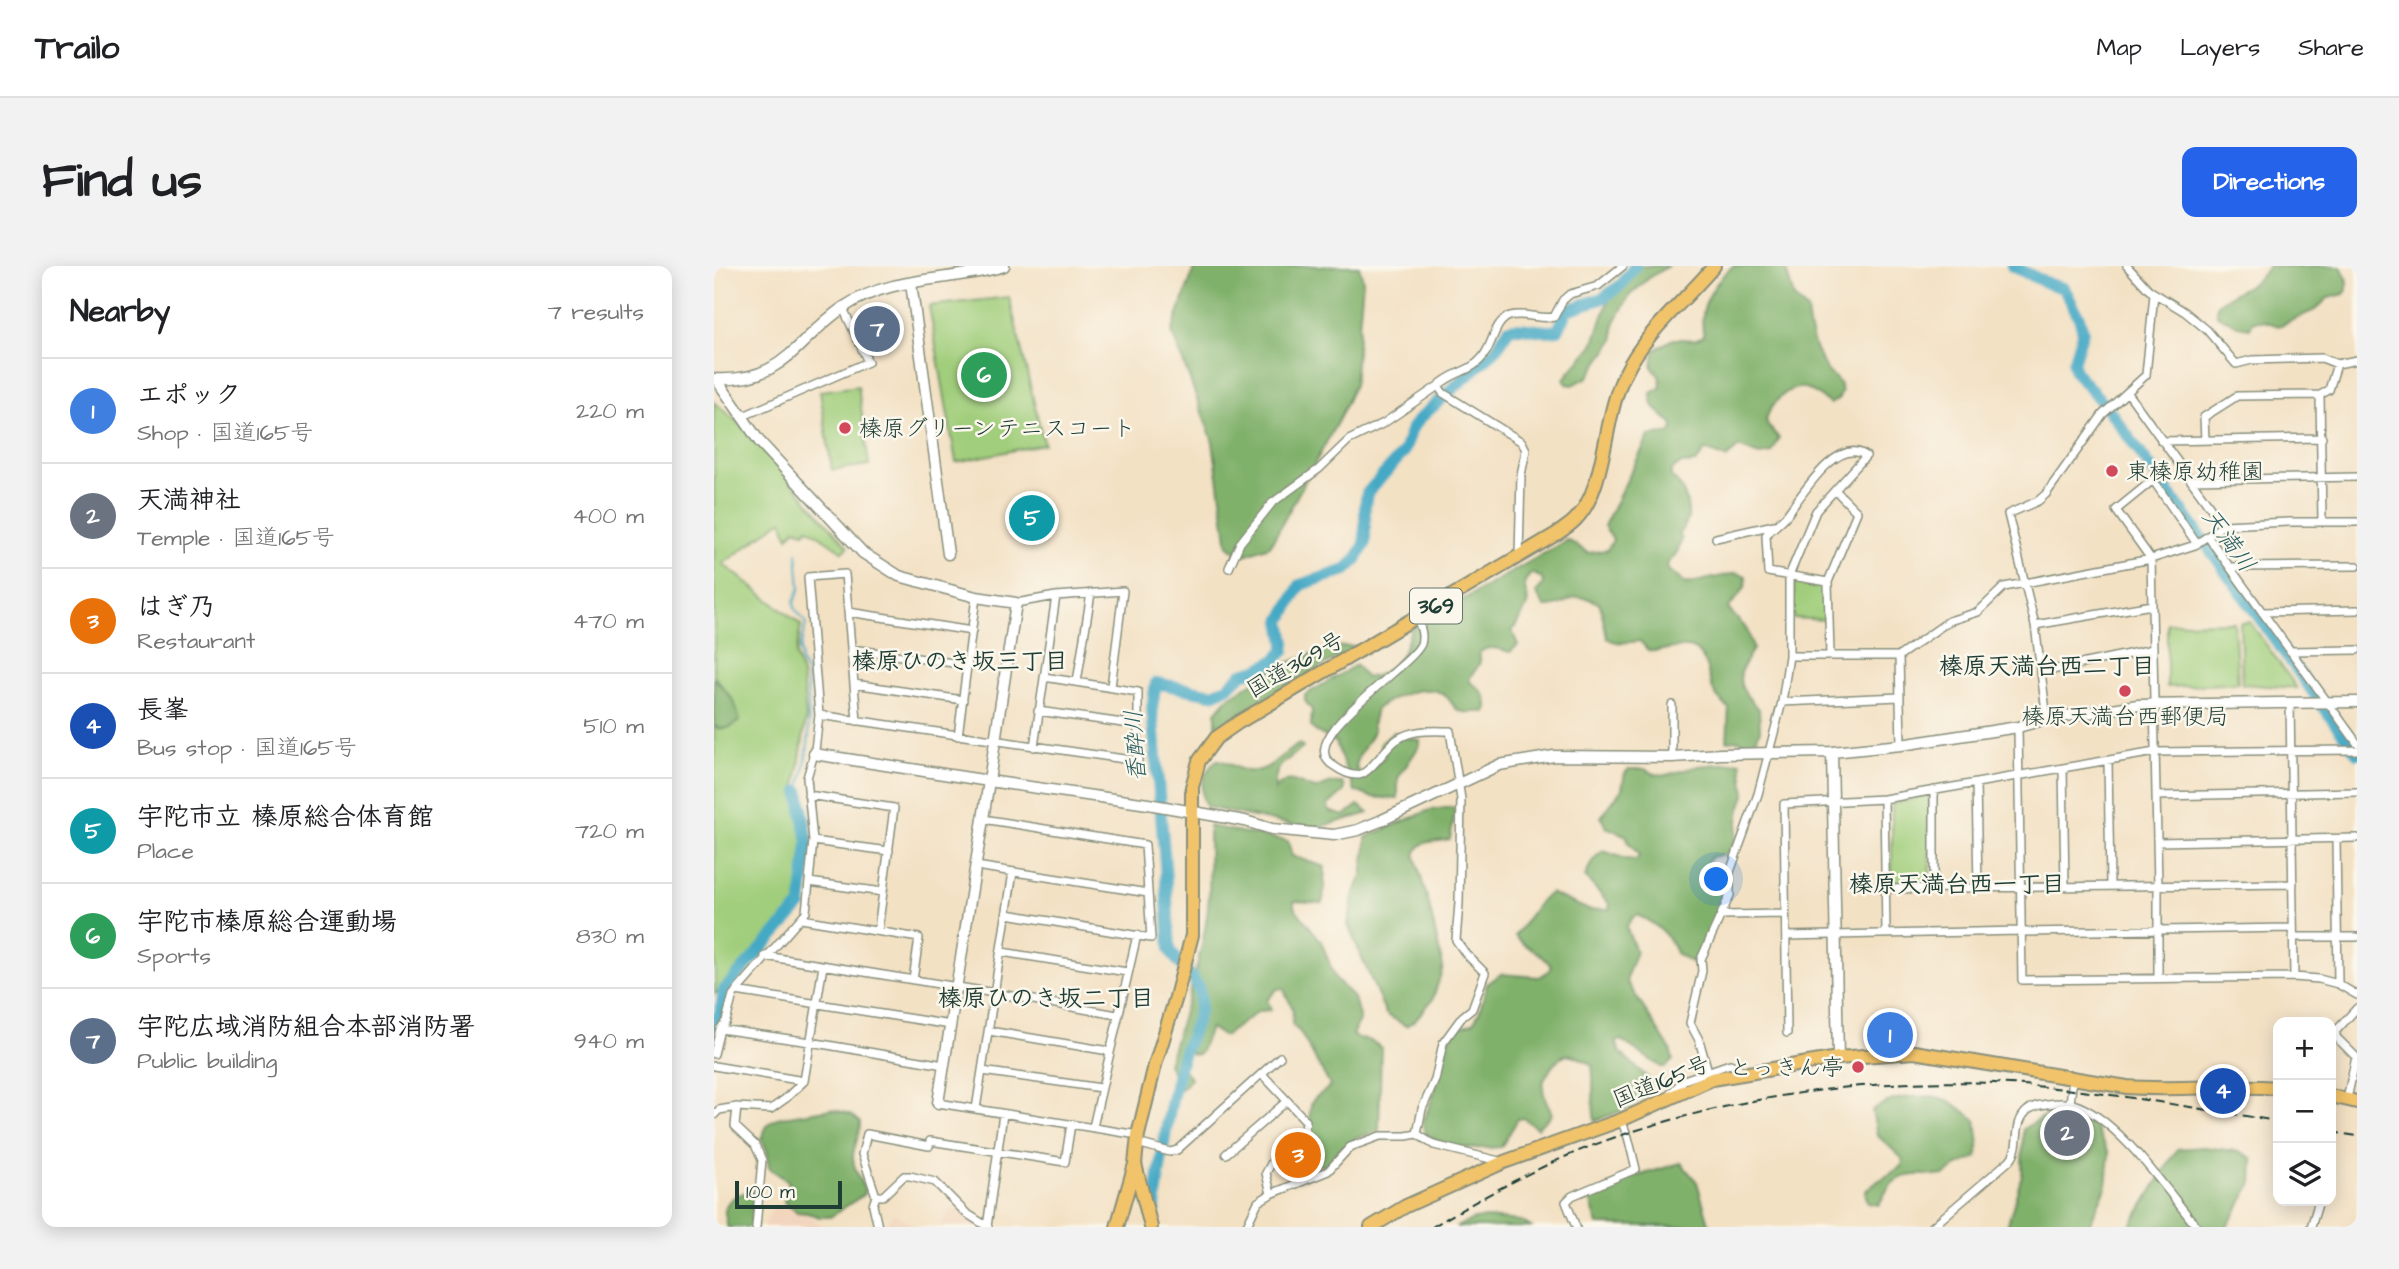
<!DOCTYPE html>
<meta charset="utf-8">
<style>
:root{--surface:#fff;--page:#f2f2f2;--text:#202124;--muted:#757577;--line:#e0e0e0;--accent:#2563eb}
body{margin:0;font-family:"Architects Daughter","Klee One",sans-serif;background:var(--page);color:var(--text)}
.controls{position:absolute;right:21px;bottom:21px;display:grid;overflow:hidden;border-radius:14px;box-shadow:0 4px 18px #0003}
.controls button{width:63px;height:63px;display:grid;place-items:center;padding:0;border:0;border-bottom:2px solid var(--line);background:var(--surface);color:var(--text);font:35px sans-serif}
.scale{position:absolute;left:21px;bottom:18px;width:107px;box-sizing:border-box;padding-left:7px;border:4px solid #1f3d34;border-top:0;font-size:19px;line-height:24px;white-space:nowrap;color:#1f3d34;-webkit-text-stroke:5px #fbf7ec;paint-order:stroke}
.you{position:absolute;left:1003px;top:614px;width:24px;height:24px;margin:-18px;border:5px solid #fff;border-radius:50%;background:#1a73e8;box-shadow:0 0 0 10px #1a73e833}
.badge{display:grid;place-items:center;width:46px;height:46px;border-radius:50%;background:var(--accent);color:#fff;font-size:23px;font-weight:700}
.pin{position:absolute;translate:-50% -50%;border:4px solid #fff;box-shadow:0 2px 7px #0006}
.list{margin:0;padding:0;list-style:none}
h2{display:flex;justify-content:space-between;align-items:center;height:91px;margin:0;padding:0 28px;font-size:30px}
h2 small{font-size:23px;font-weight:400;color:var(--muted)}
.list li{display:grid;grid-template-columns:46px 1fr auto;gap:21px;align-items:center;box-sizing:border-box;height:105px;padding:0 28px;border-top:2px solid var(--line)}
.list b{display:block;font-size:26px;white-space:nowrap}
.list p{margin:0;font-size:23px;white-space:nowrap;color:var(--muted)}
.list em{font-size:23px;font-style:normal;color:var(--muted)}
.icon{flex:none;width:38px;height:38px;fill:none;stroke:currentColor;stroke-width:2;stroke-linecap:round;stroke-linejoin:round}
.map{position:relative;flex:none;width:1643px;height:961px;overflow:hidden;border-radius:14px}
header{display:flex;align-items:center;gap:42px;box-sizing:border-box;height:98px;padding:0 35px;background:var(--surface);border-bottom:2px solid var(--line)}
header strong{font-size:33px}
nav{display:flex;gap:38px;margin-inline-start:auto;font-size:24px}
.intro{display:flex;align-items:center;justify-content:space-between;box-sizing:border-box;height:168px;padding:0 42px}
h1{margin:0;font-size:49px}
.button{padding:18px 32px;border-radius:14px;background:var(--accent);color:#fff;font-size:24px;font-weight:700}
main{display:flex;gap:42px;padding:0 42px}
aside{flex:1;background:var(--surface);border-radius:14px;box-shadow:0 4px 18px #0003}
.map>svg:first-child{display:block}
.built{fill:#f2d5bd}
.green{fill:#a1ce7b;stroke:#608658;stroke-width:2}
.forest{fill:#80b16b;stroke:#507750;stroke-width:2}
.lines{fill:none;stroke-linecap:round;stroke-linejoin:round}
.stream{stroke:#45a9c5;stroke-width:2}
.river{stroke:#45a9c5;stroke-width:12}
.minor-casing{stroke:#898f7c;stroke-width:10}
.tertiary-casing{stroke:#898f7c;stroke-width:13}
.trunk-casing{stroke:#898f7c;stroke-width:16}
.minor{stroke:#fff;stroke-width:7}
.tertiary{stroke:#fff;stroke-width:10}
.trunk{stroke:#f1c36a;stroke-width:12}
.rail{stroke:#1f3d34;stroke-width:2;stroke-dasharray:10 5;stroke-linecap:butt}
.poi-dot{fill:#d1495b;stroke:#fbf7ec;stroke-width:2.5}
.labels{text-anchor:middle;stroke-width:5;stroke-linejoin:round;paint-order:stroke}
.shield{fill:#fbf7ec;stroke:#61756b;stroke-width:2}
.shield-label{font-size:21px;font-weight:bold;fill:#1f3d34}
.poi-label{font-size:23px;fill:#1f3d34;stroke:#fbf7ec;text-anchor:start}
.street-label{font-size:23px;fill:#1f3d34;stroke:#fbf7ec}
.water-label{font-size:24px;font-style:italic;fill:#2a5d60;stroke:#fbf7ec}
.neighbourhood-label{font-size:24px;font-weight:bold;fill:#1f3d34;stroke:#fbf7ec}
</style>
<header>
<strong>Trailo</strong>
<nav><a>Map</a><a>Layers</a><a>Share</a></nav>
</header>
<div class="intro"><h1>Find us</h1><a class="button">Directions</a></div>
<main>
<aside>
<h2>Nearby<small>7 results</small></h2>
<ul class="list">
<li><span class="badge" style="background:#3f7fe0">1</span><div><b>エポック</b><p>Shop · 国道165号</p></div><em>220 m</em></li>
<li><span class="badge" style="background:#6b7280">2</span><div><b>天満神社</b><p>Temple · 国道165号</p></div><em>400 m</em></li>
<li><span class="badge" style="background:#e8710a">3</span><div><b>はぎ乃</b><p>Restaurant</p></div><em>470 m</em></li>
<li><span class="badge" style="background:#1a4fb4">4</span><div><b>長峯</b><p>Bus stop · 国道165号</p></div><em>510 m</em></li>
<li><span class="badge" style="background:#0f9aa8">5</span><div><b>宇陀市立 榛原総合体育館</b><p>Place</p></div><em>720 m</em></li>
<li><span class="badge" style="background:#2e9e5b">6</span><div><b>宇陀市榛原総合運動場</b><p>Sports</p></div><em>830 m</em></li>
<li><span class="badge" style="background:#5c6f8a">7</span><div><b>宇陀広域消防組合本部消防署</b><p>Public building</p></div><em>940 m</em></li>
</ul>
</aside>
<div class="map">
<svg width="1643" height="961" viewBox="0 0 1643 961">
<rect width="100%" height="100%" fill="#fbf7ec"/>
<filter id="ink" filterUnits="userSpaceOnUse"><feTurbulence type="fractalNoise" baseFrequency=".0143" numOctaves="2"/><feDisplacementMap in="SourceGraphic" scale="14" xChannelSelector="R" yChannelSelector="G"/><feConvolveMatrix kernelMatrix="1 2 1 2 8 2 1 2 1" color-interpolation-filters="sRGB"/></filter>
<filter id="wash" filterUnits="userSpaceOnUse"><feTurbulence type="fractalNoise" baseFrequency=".00686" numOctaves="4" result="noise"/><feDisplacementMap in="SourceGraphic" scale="28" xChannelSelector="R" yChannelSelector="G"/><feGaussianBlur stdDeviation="1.57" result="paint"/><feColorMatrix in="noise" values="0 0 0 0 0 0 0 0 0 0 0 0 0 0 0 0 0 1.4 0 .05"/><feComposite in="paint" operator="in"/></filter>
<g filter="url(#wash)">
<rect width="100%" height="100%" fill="#f3e1c4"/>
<!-- built -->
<path class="built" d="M59,940L82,942L111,961H50Z
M237,940L269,961H224Z
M180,947L200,961H170Z"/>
<!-- green -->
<path class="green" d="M295,31L330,178L242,196L215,40Z
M144,120L155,199L118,204L106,125Z
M0,136L29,161L134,281L129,286L94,262L91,266L81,263L74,271L68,254L9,298L87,359L82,390L88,408L92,452L81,527L90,578L82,639L77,648L1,728L0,460L5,463L7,418L0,411Z
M1080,314L1110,319L1111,354L1079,352Z
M1520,356L1524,417L1453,421V357Z
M1536,356L1583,422L1528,418L1526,357Z
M1215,529L1216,618L1178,616V538Z"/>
<!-- forest -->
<path class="forest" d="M481,0H645L649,14L640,119L626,151L556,280L528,290L514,280L499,176L458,66Z
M926,0H954L935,12L915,30L900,58V74L874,111L859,119L853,118L850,113L853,109L879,79L895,33Z
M1019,0H1071L1080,32L1093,44C1095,66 1100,86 1113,104C1117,110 1126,114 1127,121C1128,126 1127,128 1125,132L1116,138C1109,133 1099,124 1091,122C1073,119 1057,138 1052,153L1054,160L1065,172L1058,187L1045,189L1025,181L1012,192L991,184L982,197L966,198L957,205V211C969,219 975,237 974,252C973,258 968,263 965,268L968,273L963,286L953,299L954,304L972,318L1022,307L1032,310L1031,321L1014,343L1033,363L1039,383C1021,411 1021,419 1045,443L1046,464L1040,479L1024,474L1013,475L1015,442C1009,437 1003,433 1000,426C993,412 994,382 972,381C965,380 948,385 939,385L934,384L926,375C914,376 903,379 893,372L886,338C855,321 856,342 831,341L822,327L829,318L828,312L818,307C802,323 817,324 813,339C810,348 803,357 798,365L804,379L796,386C785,383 774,378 765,387C769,397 762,403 756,411V416C768,423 776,432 772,446C763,445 757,447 750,446C741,445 739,438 734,432C716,413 679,431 662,443L658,459L660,464L644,492L642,502L651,511L671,490L666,478L680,466L689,471L706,474V479L684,512V533L657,531L641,525C635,508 626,493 622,476L601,465L597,460L598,444L591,435V429L642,399L652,412C681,406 690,390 697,363L854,274L874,287L893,284L899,274L890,260L935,170L956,167L959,162L958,157C947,148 936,142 937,127L946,122C949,113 944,108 938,101L940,85C946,81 954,74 961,73C972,72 980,77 990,69C983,43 999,17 1019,0Z
M1555,0H1627L1633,13V24L1630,28L1614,32L1601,44L1565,60L1550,55H1539L1536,62L1524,60L1503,49L1502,43L1504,38C1521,23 1542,21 1555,0Z
M643,380L502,461V446L513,433L565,400L618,381Z
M0,411L20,435L26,455C17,462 10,465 0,460Z
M586,478L589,482C571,496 559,499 561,524C576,505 584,520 602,523L618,517H628L631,521L630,526L614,539L615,545L630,550L644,539L655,547L606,561L578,559L493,541C483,526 489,506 503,494C514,494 522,504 533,505C556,508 568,486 586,478Z
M1027,496L1031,529L1026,543L1021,574L1014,588L997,591L992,599L1005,610L1011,619L1007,639L982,699L962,687C956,668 941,657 923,649L918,652L912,661L922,685L913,710V716L956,783L959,794L952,801H947L907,774L902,776L906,786L936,814C937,840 901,846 881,855C877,836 881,818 878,799C856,785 848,783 834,807C831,812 828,816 829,822C829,831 835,840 838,848L823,862L809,852L804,853L787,881C756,883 739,885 711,868L709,857L725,813L732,779L743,762L759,757L765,747L773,718L787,708L825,711L835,705L837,700C829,687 811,682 801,670L827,634L836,627L875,644L896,643L895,637L871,611C875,601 880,590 890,585L912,593L923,594L925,589L914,576L913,570L892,561L887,551L908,523L911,507L915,503H931L941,508L952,509L985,500Z
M739,541L741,546L736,573C720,578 705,571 701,590L715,639L729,701L719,733L701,754L692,760L672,748L634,659L639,630L648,610L652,582V571L716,544Z
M495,560L574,575L578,590L611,601L609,637L580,635V641L607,675L621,712L640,732L646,753L638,769C648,776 653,769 667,782L665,865L642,872L611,899L601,900C599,885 591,844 600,833C605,827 612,827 616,819L586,766L578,759L579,743L569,722L563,723L553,734L557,744L545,745L510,770L496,762L486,787L481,789L470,783L463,795L477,813L467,823L454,798C470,744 491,687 495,630C496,607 495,583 495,560Z
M1219,830L1236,835L1262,854L1265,880L1263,891L1243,900L1230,910C1214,909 1187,905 1176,920C1171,925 1169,933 1164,939L1154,937L1151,926C1160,913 1179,910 1189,898L1188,892L1163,869L1158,844C1180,830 1194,831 1219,830Z
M118,843L138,849L146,856C147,868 140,878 139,890C139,902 146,914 151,924L149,929L116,951H106L94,947L83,946L70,936L75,920L74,915L55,902L53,884L47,873L54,858L63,852Z
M1341,844L1379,858L1395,887L1392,922L1374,961H1293L1308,909L1309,863Z
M1490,881L1527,886L1539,893L1538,918L1513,961H1416L1463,883Z
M967,897L983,916L996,961L884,959L876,934L900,917Z
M39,925L38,961H13C14,955 10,949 11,944C13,931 28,927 39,925Z
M772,952L807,955L817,961H742L760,953Z"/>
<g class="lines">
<!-- stream -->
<path class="stream" d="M83,287L86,322L80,336L81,343L92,357L86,383L87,397L93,407L95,470L90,505L85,525"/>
<!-- river -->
<path class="river" d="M1298,0L1335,18L1350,22L1365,51L1369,65L1359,97L1361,106L1393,141L1643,487
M0,759L6,747L10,724L87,639L94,577L85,525
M440,949C446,897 454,845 467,795C473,774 489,750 486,727C483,711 463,699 456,683L451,598L438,442L442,417L498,428L513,422L528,408L543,404L560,395L570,385L571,377L567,355L586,319L632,304L641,295L651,278V240L653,227L690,186L698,162L705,153L781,85L795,63C810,59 825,68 844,64L853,44L889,32L908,18L921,0"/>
</g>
</g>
<g filter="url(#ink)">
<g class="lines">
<!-- minor casing -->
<g class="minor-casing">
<path id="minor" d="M1413,0L1435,24L1471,46L1493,64L1522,98L1538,94L1608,92L1623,98L1643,94
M1414,127L1509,259
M27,151L154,96L129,42
M1491,174L1490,151L1523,130L1606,129
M1447,175L1608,172
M1477,214L1643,211
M1608,255L1606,129L1615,124L1623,98
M1494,271L1643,477
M1002,272L1060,259
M805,290L807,209L812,184L808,176L729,127L724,120C740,104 760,107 772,86C779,75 782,54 796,50C810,46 826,54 840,51L849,34L856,28L884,20L909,0
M1516,301L1643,300
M515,302L526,277L558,237L605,203L635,174L670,157L724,120
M302,337L342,330L409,325L397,421
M134,346L258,365
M1548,346L1643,344
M703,352C706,360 710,369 707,378C698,401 576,474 620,500C627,505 636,510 645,509C657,507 672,480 684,473C699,463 718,465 736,465L747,533L745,637L742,674L751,687L771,707L758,743L748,751L729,777L721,814L708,843L703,868
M1321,359L1438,339
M137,383L254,399
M1576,385L1643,384
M1116,389L1114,316L1143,246L1121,224
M1075,390H1185L1235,355L1264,346L1290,321L1437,293L1481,279L1509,259L1575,256H1643
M1185,390L1187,479
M1328,406L1439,383
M363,416L377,327
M140,418L249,434
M1068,436L1186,431
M1576,436L1580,711
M324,445L423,459
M105,449L424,495V426L330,411
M1333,453L1321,359L1294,248L1324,235L1332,228L1389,148L1432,109L1440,28
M1304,461L1308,714L1580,711L1605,713L1624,718L1622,573
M244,470L262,331
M320,481L342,330
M958,491V439
M1394,495L1396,619
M1349,502L1351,620
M1262,517L1264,621
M94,529L180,542L164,664
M1442,530L1643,526
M1170,533L1172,666
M269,553L431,579L437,672L293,648
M99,575L175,585
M1443,576L1643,572
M262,600L434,627
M95,616L169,626
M1171,623L1579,618
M1220,623V524
M1009,649L1071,648
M87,653L205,672L199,714
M1307,666L1579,662
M1072,670L1307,665
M1579,671H1643
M288,686L413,706
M51,690L281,727L403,749
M1444,711V620L1437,293L1402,244L1439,214L1483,278
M1624,718L1643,729
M22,725L237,759
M6,763L96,776L230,799
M275,765L395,785
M1073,767L1070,538L1170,533L1441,486L1643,484
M0,788L6,763L12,755L19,729L92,646L99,575L93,512L101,484L105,449L94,311L131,308L143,455
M0,800L90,815
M268,805L387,822
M994,805L985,774L976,757L988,705L987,693L1016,629V606L1044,528L1068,436L1075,390V310L1102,245L1152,190C1123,169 1087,231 1072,250C1066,257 1058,262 1052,269L1054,306L1114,316
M548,808L592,855L590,867L559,894L552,907L557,928
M954,830L970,814L1010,800L1016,798L1032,806
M1633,833L1642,791L1622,771V765L1643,742
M224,837L424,869
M1356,837L1359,812
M23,841L21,860L41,879L48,894L42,961
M262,843L299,606
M0,849L5,844L23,841L57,843L71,833L90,815L109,700
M379,861L423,669
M423,877L456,886L463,884L566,791
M512,888L573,835
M162,930H169L190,910H196L221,916L252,947L274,961
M164,961L159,939L162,930L148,888L153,868L215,880L216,875L351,896L357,858
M273,961L289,848
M532,961L544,936L557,928L614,905L636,881L666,870H692L703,868L720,879L789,896
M862,961L852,936L858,930L922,903L914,871L907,854
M1218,961L1296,894C1308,880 1298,858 1313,845C1318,840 1326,839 1333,838C1341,837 1351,836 1359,838C1404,852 1453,925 1483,961
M1597,961L1605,935"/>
</g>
<!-- tertiary casing -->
<g class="tertiary-casing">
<path id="tertiary" d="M197,17L234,288
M0,113C71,117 81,74 130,41C177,9 237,16 290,0
M3,114L45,175L149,287L185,310L262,331L302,337L275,515L434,538L531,555L558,563L620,569L644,564L666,555L785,499L840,490L958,491L1007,488L1118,486L1187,479L1304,461L1333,453L1424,439L1643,436
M1118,486L1124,792
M100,488L275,515L224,837"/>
</g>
<!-- trunk casing -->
<g class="trunk-casing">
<path id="trunk" d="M1617,830L1643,836
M421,898L437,961
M403,961L421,898L424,869L441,799L462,731L478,669V521L485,495L502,472L525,456L844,267C850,263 856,259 861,254C893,223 889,149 911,108C931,66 971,35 1000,0
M657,961L692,940L790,896L907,854L998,813L1124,792L1200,786L1413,821C1464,825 1514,818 1564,822"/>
</g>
<!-- minor -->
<use href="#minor" class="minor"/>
<!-- tertiary -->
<use href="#tertiary" class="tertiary"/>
<!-- trunk -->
<use href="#trunk" class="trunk"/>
<!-- rail -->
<path class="rail" d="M1617,866L1643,870
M718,961C780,924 845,889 914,867C1031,829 1157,812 1280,817C1375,822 1470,841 1564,855"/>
</g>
</g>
<!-- markers -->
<g class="poi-dot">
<circle cx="131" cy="162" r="7"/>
<circle cx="1398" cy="205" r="7"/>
<circle cx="1411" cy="425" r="7"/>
<circle cx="1144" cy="801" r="7"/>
</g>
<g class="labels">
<!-- shield labels -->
<rect class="shield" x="696" y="322.5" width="52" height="35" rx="5"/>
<g class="shield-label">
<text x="722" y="347">369</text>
</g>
<!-- poi labels -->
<g class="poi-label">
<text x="145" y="170">榛原グリーンテニスコート</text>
<text x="1412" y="213">東榛原幼稚園</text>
<text x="1411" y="458" text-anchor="middle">榛原天満台西郵便局</text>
<text x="1130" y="809" text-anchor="end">とっきん亭</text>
</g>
<!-- street labels -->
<g class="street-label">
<text transform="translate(581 398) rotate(-30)" y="8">国道369号</text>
<text transform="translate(947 815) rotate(-22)" y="8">国道165号</text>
</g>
<!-- water labels -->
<g class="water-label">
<text transform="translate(1515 274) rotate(54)" y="8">天満川</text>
<text transform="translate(421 480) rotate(-93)" y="8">香酔川</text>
</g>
<!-- neighbourhood labels -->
<g class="neighbourhood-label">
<text x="246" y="403">榛原ひのき坂三丁目</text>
<text x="1333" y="408">榛原天満台西二丁目</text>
<text x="1243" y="626">榛原天満台西一丁目</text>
<text x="332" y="740">榛原ひのき坂二丁目</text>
</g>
</g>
</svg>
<div class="controls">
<button>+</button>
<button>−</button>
<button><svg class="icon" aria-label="layers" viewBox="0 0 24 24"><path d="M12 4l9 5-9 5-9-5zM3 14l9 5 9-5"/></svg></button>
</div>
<div class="scale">100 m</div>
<div class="you"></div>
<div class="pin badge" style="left:1176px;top:769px;background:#3f7fe0">1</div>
<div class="pin badge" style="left:1353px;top:867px;background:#6b7280">2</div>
<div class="pin badge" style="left:584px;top:889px;background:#e8710a">3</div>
<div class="pin badge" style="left:1509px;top:825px;background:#1a4fb4">4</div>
<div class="pin badge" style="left:318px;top:252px;background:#0f9aa8">5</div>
<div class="pin badge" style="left:270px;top:109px;background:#2e9e5b">6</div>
<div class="pin badge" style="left:163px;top:63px;background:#5c6f8a">7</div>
</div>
</main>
